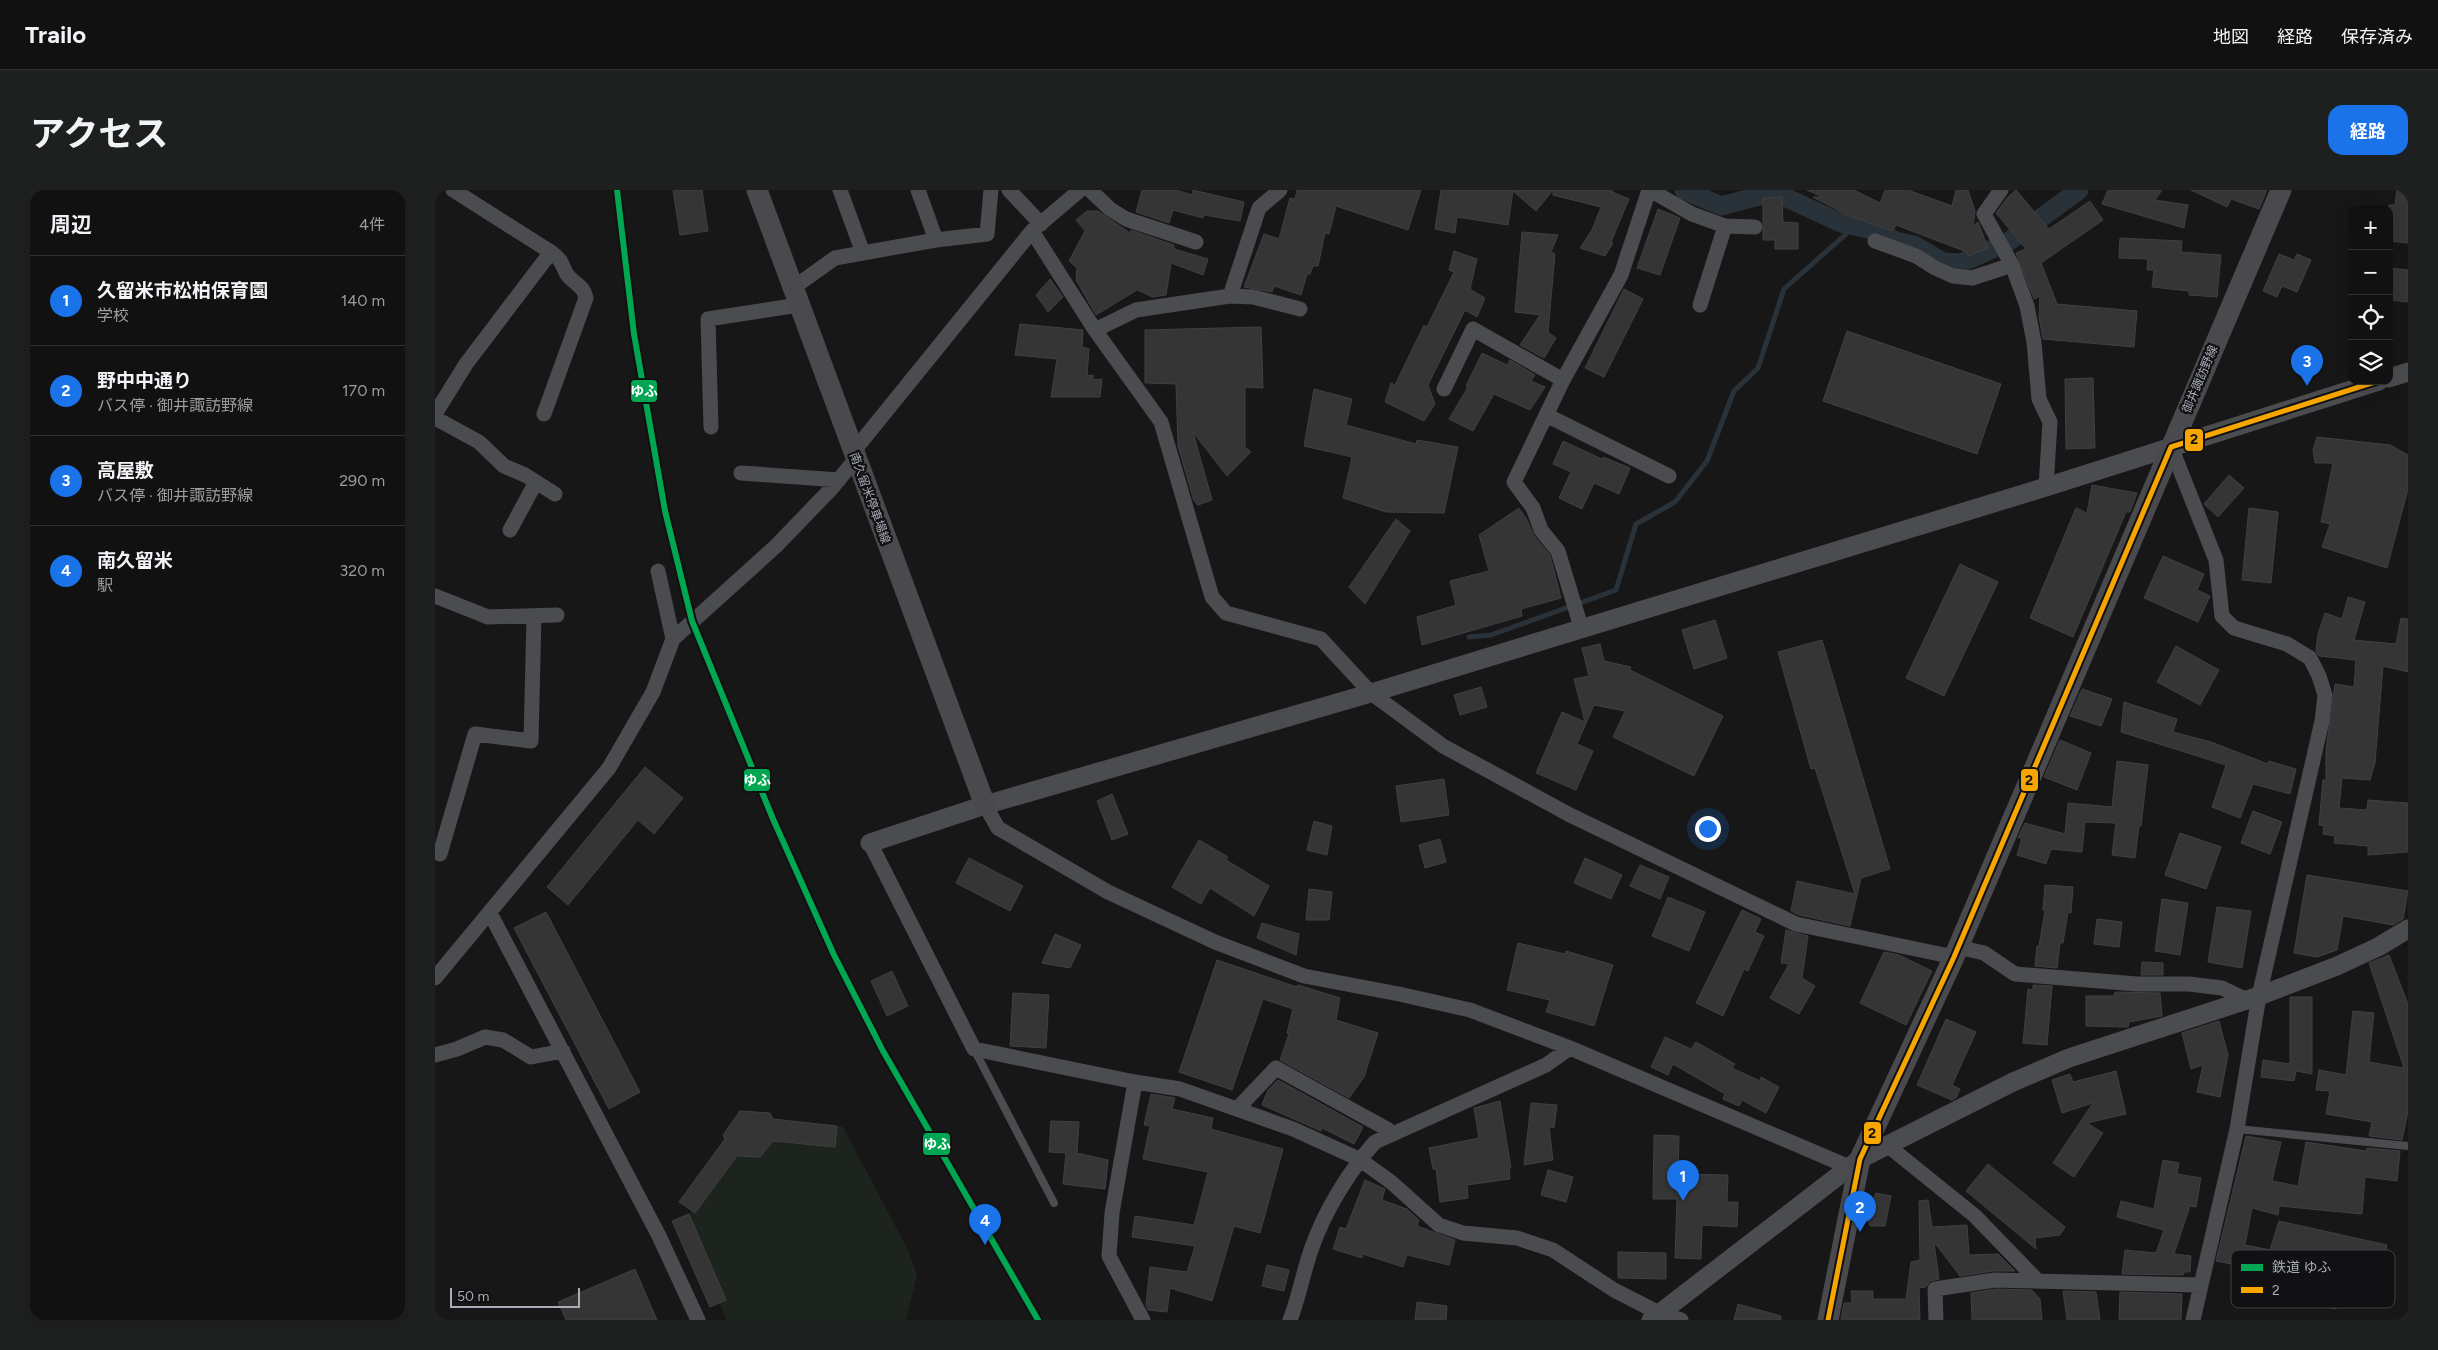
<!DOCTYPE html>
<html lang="ja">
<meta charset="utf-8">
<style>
:root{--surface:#111;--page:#1e1f1f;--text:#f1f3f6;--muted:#9c9d9f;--line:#303131;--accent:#1a73e8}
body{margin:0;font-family:Figtree,"Noto Sans JP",sans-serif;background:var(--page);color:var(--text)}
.controls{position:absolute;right:15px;top:15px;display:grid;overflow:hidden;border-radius:10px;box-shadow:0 5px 20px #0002}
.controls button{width:45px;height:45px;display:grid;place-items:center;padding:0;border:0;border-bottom:1px solid var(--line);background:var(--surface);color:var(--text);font:25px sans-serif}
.scale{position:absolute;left:15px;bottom:12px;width:130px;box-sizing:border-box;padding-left:5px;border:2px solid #a8adb8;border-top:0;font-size:14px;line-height:18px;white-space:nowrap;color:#a8adb8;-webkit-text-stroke:4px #111113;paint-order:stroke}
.you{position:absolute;left:1272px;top:638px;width:18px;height:18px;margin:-12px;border:4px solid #fff;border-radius:50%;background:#1a73e8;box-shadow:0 0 0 8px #1a73e833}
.badge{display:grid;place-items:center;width:32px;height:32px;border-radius:50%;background:var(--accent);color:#fff;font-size:16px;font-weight:700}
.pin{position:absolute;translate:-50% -41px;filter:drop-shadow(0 1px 2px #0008)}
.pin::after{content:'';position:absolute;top:26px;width:18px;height:15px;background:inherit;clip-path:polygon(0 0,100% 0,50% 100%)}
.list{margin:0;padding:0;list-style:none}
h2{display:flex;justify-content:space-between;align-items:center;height:65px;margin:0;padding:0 20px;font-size:21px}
h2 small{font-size:16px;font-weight:400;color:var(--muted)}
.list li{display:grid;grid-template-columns:32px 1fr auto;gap:15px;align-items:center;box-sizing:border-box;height:90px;padding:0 20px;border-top:1px solid var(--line)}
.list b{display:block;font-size:19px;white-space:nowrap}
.list p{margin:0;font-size:16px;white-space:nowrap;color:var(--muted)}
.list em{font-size:16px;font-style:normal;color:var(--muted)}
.icon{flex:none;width:28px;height:28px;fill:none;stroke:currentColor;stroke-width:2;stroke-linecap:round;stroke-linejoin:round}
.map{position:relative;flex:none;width:1973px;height:1130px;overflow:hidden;border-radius:15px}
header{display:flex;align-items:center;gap:30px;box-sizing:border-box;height:70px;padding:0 25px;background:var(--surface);border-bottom:1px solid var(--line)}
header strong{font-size:24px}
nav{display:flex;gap:28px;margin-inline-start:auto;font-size:18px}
.intro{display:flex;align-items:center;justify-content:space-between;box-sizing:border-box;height:120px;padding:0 30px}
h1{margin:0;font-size:35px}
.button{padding:12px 22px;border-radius:15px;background:var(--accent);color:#fff;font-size:18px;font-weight:700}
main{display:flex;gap:30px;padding:0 30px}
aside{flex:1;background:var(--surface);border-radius:15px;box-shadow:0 5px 20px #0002}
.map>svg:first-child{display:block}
.green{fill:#1d241e}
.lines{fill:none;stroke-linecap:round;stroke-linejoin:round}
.stream{stroke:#2a3239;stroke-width:5}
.canal{stroke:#2a3239;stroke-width:19}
.building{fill:#353536;stroke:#3f4043}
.service{stroke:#4b4c50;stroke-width:8}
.minor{stroke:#4b4c50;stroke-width:15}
.tertiary{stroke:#4b4c50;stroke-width:19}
.secondary{stroke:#4a4a4e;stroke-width:21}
.bus-1-casing{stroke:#111113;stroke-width:9}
.bus-1{stroke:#f7a600;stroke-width:5}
.rail-1-casing{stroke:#111113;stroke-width:10}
.rail-1{stroke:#00a651;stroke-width:6}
.labels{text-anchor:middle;stroke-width:4.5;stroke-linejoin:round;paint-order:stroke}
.street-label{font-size:12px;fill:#a8adb8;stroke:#111113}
.key{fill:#111113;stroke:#3e4045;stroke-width:1}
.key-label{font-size:14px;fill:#a8adb8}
.line-badge{stroke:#111113;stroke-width:2}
.badge-label{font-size:14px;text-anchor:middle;font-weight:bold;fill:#fff}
.pale-badge-label{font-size:14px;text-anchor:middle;font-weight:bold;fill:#111}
</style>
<header>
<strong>Trailo</strong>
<nav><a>地図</a><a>経路</a><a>保存済み</a></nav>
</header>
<div class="intro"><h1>アクセス</h1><a class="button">経路</a></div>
<main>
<aside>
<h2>周辺<small>4件</small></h2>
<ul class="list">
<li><span class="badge">1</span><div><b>久留米市松柏保育園</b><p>学校</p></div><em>140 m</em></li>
<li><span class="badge">2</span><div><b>野中中通り</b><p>バス停 · 御井諏訪野線</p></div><em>170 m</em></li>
<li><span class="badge">3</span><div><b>高屋敷</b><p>バス停 · 御井諏訪野線</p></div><em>290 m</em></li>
<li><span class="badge">4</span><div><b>南久留米</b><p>駅</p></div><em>320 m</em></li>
</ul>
</aside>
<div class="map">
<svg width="1973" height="1130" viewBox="0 0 1973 1130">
<rect width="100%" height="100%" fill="#171717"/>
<!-- green -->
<path class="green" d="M402,936L408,937L473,1060L482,1085L471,1130H291L254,1025L257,1021L260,1023L303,966L325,967L338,951L399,957Z"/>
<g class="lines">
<!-- stream -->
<path class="stream" d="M1034,447L1056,445L1181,400L1201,334L1240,312L1272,271L1299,201L1323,178L1349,99L1419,37"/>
<!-- canal -->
<path class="canal" d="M1249,0L1286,16L1339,2L1406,33L1437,40L1461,51L1479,55L1508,72L1526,73L1573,52L1644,0"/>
</g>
<!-- building -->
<path class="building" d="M238,0H267L273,41L245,45Z
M707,0H741L757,5L758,0L809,12L805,31L769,25L768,28L738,20L734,33L701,22Z
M862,0H986L973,40L901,16L894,44L890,43L883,76H878L875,84H872L866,105L839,96L837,102L809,97L829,44L844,49L855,8L860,9Z
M1006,0H1118L1101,21L1078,1L1073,35L1022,27L1020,43L1000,39Z
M1118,0H1177V2L1194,9L1176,52L1178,53L1170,66L1145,58L1157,40L1166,17L1118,5Z
M1372,0H1419L1445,13L1450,0H1473L1517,16L1521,0H1533L1540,21L1538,36L1543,32L1553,58L1533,66L1532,62L1461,35L1458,41L1412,25L1378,7H1388Z
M1581,0L1614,39L1655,11L1668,30L1606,73L1622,114L1702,121L1699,157L1608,149L1604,127L1605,106L1599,109L1581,63L1591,59L1561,23L1573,7Z
M1673,0H1727L1720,10L1753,15L1749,38L1667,14Z
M1756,0H1832L1824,19L1796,9L1792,17Z
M1962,0H1973V53L1954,51V15H1960Z
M1347,7L1348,32L1363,33V59H1340V50H1328V8Z
M1223,19L1245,28L1225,85L1202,78Z
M652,21H663L695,43L696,40L739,55V59L773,69L768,85L736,73L731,105L718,107L702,100L661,125L641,90L642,78L634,71L650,41L641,30Z
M1087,42L1123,45L1116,62L1120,64L1113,142L1121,148L1109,168L1085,155L1105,125L1080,122Z
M1685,48L1747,51L1746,62L1786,65L1782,107L1754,105V101L1717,97L1719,80H1712L1713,69L1684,68Z
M1019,61L1042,69L1035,99L1050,108L1042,127L1030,120L993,195L1000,214L989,231L950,212L956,193L960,195L989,135L992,137L1019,82L1014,80Z
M1844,64L1859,70L1862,64L1876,70L1862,102L1847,96L1842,107L1828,101Z
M1954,78L1973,80V112L1954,110Z
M615,89L628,107L613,122L601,105Z
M1189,99L1208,109L1169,187L1150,178Z
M585,134L648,140L647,157L654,159L652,186L658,185V190L667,189L665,207H616L622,169L580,165Z
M826,137L828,198L810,197V257L816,262L792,286L758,242L777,310L763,315L759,311L743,256L741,194L710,193V140Z
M1412,141L1566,194L1542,264L1388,211Z
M1047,163L1072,175L1075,170L1100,185L1096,191L1110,197L1095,220L1059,204L1038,241L1014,229L1033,197L1031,196Z
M1658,188L1660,258L1631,259L1630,189Z
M879,199L917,209L911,235L981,254L982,250L1023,257L1009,323L951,322L908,308L917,267L869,256Z
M1882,247L1955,255L1973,265V299L1952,378L1887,357L1895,334L1886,332L1898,273H1880L1878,260Z
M1128,251L1167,269L1168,267L1195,278L1184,304L1159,293L1147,319L1124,308L1136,282L1118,274Z
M1794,285L1809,298L1783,327L1769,314Z
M1657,295L1702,303L1695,322H1691L1638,447L1595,428L1641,318L1652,323Z
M1084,318L1092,330L1099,346L1115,365L1126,408L1086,419L1087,426L987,455L982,427L1021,415L1015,391L1054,381L1044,345Z
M1814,318L1843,322L1836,393L1807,390Z
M961,329L975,341L930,414L914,397Z
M1728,366L1769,384L1762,400L1775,406L1763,432L1709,408Z
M1525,374L1563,392L1509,506L1471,488Z
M1913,407L1930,412L1919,450L1961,454L1966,428L1973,429V482L1948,476L1940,573L1935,590L1907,588L1904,618L1932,620L1933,610L1973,613V662L1933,665V656L1899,653L1900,646L1888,644L1889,636L1884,635L1888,590H1891V560L1900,494L1919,497L1921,470L1884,466L1881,461L1883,444L1890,423L1907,429Z
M1280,430L1292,468L1259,479L1247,440Z
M1387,450L1455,679L1426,688L1415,736L1364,725L1356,721L1362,691L1420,704L1380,578L1376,579L1343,462Z
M1165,454L1169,471L1196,477L1195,480L1288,526L1259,586L1178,547L1190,521L1159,515L1142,554L1158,561L1141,600L1101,583L1127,522L1150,532L1139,489L1154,486L1147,458Z
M1741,456L1784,480L1765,515L1722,492Z
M1046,497L1052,517L1025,525L1019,505Z
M1647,499L1677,509L1666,536L1635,526Z
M1689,512L1742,529L1738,542L1776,552L1833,574L1834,571L1861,579L1855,604L1818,594L1805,628L1777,617L1791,575L1686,542Z
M1625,550L1656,563L1642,600L1609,587Z
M1682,571L1713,575L1706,636H1704L1700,668L1677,665L1681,633L1650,632L1647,662L1616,659L1611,674L1582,665L1587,648H1583L1590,633L1630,644L1633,613L1677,617Z
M210,577L248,608L219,644L203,630L133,715L112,697Z
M1009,589L1014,625L966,632L961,596Z
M677,604L693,644L677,650L662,611Z
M1818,621L1847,632L1835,664L1806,653Z
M879,631L897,636L892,665L872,660Z
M1745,643L1786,657L1771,699L1730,685Z
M1005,649L1011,672L990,678L984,655Z
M764,650L793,667L791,670L834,696L819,726L775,698L766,714L737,697Z
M534,668L588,696L575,721L521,693Z
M1150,668L1187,685L1176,709L1139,693Z
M1205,675L1234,687L1225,709L1195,696Z
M1872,685L1973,701L1968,729L1958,735L1908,726L1902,760L1882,767L1859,763Z
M1610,695L1638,697L1636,723L1633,722L1628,753H1625L1622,778L1600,776L1602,756H1604L1610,721L1608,720Z
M874,699L897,702L894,730H871Z
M1233,707L1270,722L1254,761L1217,746Z
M1727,709L1753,713L1745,765L1720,761Z
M1782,717L1816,721L1807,778L1773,772Z
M1307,720L1326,729L1320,742L1329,746L1313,781L1309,779L1288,826L1261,813Z
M111,722L205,902L174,919L79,738Z
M1662,729L1687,732L1684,757L1659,754Z
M827,733L864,744L861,765L822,748Z
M1351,740L1373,746L1367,788L1380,796L1364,824L1335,808L1354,774L1346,773Z
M620,744L646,755L635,778L607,773Z
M1083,753L1130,764L1131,761L1178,775L1159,836L1111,822L1115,810L1072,800Z
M1449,762L1464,765L1497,781L1471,835L1425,813Z
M1954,765L1973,814V921L1967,950L1934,946L1937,932L1891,924L1895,901L1881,900L1884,880L1911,885L1918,821L1939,823L1934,872L1969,878L1934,773Z
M782,770L862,797L863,795L905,808L901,830L943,843L929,887L914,908L845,870L854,844L852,843L858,819L828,809L797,900L744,882Z
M1707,772L1728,773V785H1706Z
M457,781L473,816L452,826L436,791Z
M1598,795L1617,796L1612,855L1588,853L1593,799L1598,800Z
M1680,802L1725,803L1727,826L1694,832L1693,837L1651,836V806H1679Z
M578,803L614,805L611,858L575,856Z
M1855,807H1877V884L1861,881L1859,891L1826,887L1828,870L1855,874Z
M1511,829L1541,842L1517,895L1525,899L1521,908L1517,910L1482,895Z
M1784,831L1793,865L1785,907L1762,902L1768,875L1756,879L1747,843Z
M1230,847L1256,859L1261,852L1300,874L1297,878L1325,891L1326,887L1344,897L1331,923L1307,910L1304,916L1288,909L1290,904L1238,874L1233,885L1216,877Z
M1681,881L1691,924L1652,933L1668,943L1639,987L1618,973L1658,913L1627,923L1617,890L1635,884L1638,892Z
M843,890L928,937L919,954L887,938L886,941L827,915L833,900Z
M716,904L740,908L737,919L778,928L776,939L848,959L825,1043L799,1036L777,1111L735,1098L732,1122L713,1120L711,1115L715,1077L752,1082L760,1056L697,1047L700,1026L759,1035L773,982L708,969L715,936L709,935Z
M1065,911L1076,978H1074L1075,989L1032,995L1033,1008L1005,1012L1001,979H998L994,958L1044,948L1039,918Z
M1096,913L1122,915L1119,938L1114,937L1118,970L1089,975Z
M305,921L335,923L338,929L402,936L400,957L338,951L325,967L302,966L260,1023L244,1012L290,949L288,945Z
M616,931L644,932L642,963L673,970L670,999L628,994L631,963L614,962Z
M1219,945L1244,946L1243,984L1293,985L1292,1012H1303L1302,1037L1267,1035L1266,1069L1240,1068L1242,1009H1218Z
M1811,946L1846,952L1837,991L1863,996L1871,952L1931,961L1932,958L1965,961L1962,991L1930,987L1927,1024L1844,1016L1843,1025L1817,1018L1810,1055L1835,1060L1844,1031L1952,1055L1947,1079L1911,1072L1901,1119L1861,1111L1865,1089L1812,1080V1077L1781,1071Z
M1728,970L1744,973L1742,984L1766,988L1761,1017L1755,1016L1739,1064L1756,1066L1755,1082H1749L1748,1085L1687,1084L1690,1060L1721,1063L1729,1040L1682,1027L1686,1011L1719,1019Z
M1553,974L1630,1037L1625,1045L1600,1048L1601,1059L1531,1001Z
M1113,980L1138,987L1131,1012L1106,1005Z
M930,990L950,999L947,1010L972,1019L984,1030L982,1036L1020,1050L1014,1075L972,1065L968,1077L928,1064L927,1068L898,1059L905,1037L911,1039Z
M1441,1003L1456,1006L1450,1036H1435L1431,1022Z
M1493,1010L1497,1037L1532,1035L1534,1065L1563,1064L1580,1081H1559L1525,1086L1499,1052L1504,1089L1495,1091L1491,1097L1484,1098L1485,1130H1406L1409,1113H1417L1416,1101H1438V1109H1471L1476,1072L1485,1070L1484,1011Z
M254,1024L291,1110L275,1117L237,1031Z
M1183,1062L1231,1063V1089L1183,1088Z
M832,1075L854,1080L849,1101L827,1096Z
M200,1079L222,1130H131L123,1112Z
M1561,1099L1597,1100L1605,1109L1607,1130H1537L1536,1103Z
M1628,1101L1661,1102L1665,1130H1632Z
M1685,1102L1747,1104L1746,1130H1684Z
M982,1112L1012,1116L1011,1130H980Z
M1303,1114L1346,1126V1130H1299Z"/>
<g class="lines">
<!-- service -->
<path class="service" d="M539,859L619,1013
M1802,939L1973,956"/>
<!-- minor -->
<path class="minor" d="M405,0L428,63
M483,0L501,50
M574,0L606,34
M655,0L675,19L691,29L761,52
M1215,0L1257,24L1290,36L1320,37
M1566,0L1549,24L1577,75L1592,116L1599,152L1604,209L1615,232L1611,297
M597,41L660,140L726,232L777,407L791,423L886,449L936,503L1008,556L1135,625L1361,734L1519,767
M1440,51L1481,66L1500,78L1518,86L1537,88L1577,75
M358,98L400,68L501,50L552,44L556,0
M795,106L824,18L845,0
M1265,115L1290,36
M660,140L701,120L795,106L818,107L865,119
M1009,199L1038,139L1128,190
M0,224L31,174L116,62L18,0
M109,224L151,108C149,97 142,95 134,87C126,78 131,73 116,62
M1111,225L1234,286
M0,228L44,252L69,276L90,285L120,304
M276,237L273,129L364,115
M1736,257L1781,370L1787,426L1799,438L1852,454L1875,468L1884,486L1890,505L1887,531L1824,806L1802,939L1758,1130
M418,262L597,41L645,0
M306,283L404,290
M75,340L101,292
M223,381L238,449
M0,406L53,427L122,425
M1146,437L1123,361L1106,340L1098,318L1079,292L1128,190L1186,85L1214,0
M550,615L563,638L673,702L780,752L869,786L964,804L1035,820L1135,858L1414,977
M435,653L539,859L700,892L745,899L858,939L924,969L956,992L1004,1035L1028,1043L1082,1048L1118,1060L1179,1100L1224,1123L1246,1130
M5,664L40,544L96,551L99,426
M55,723L224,1046L263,1130
M1523,757L1549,763L1580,784L1702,794H1754L1787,798L1812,810
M0,788L174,578L218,502L238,449L341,356L396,299L420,270
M0,865L22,859L50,847L68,850L96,867L128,861
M700,892L677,1023L674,1066L708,1130
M803,918L841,878L952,939L956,944
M1452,955L1540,1026L1601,1089
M855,1130C864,1107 868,1083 876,1060C889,1022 914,981 940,952L1111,875L1135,858
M1501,1130L1500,1099L1560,1090L1765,1095"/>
<!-- tertiary -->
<path class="tertiary" d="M1954,188L1973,182
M435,653L550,615L936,503L1611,297L1944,191
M1216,1130L1425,969L1578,892L1634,868L1824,806L1902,776L1943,757L1973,739"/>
<!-- secondary -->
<path class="secondary" d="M322,0L550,615
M1393,1130L1425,969L1519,767L1846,0"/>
<!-- bus-1 casing -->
<g class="bus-1-casing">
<path id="bus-1" d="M1393,1130L1425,969L1519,767L1736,257L1943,191"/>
</g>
<!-- bus-1 -->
<use href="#bus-1" class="bus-1"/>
<!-- rail-1 casing -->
<g class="rail-1-casing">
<path id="rail-1" d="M182,0L199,144L230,321L257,431L338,629L399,765L448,861L603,1130"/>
</g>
<!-- rail-1 -->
<use href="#rail-1" class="rail-1"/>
</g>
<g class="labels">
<!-- street labels -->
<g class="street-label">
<text transform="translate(1765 189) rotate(-67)" y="4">御井諏訪野線</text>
<text transform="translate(435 308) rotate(70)" y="4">南久留米停車場線</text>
</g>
</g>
<!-- legend -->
<rect x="1796" y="1060" width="164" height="58" rx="8" class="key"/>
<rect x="1806" y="1074" width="22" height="7" fill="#00a651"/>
<rect x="1806" y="1097" width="22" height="6" fill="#f7a600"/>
<g class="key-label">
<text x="1837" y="1082">鉄道 ゆふ</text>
<text x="1837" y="1105">2</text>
</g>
<g class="line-badge">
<rect x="195" y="189" width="28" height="24" rx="5" fill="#00a651"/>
<rect x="1749" y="238" width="20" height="24" rx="5" fill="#f7a600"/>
<rect x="308" y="578" width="28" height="24" rx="5" fill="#00a651"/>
<rect x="1585" y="578" width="19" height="24" rx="5" fill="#f7a600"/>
<rect x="1428" y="931" width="19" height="24" rx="5" fill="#f7a600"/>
<rect x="487" y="942" width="29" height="24" rx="5" fill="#00a651"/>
</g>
<g class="badge-label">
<text x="209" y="206">ゆふ</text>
<text x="322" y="595">ゆふ</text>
<text x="502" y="959">ゆふ</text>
</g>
<g class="pale-badge-label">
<text x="1759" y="254">2</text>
<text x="1594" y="595">2</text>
<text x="1437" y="948">2</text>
</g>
</svg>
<div class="controls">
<button>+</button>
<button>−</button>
<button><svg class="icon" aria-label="locate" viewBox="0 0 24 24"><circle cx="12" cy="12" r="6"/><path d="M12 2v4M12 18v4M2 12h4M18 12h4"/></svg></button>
<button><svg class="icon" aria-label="layers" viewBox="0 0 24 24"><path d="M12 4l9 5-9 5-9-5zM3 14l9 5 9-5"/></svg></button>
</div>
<div class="scale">50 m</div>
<div class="you"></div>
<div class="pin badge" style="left:1248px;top:1011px">1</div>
<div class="pin badge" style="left:1425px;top:1042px">2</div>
<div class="pin badge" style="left:1872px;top:196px">3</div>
<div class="pin badge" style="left:550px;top:1055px">4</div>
</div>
</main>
